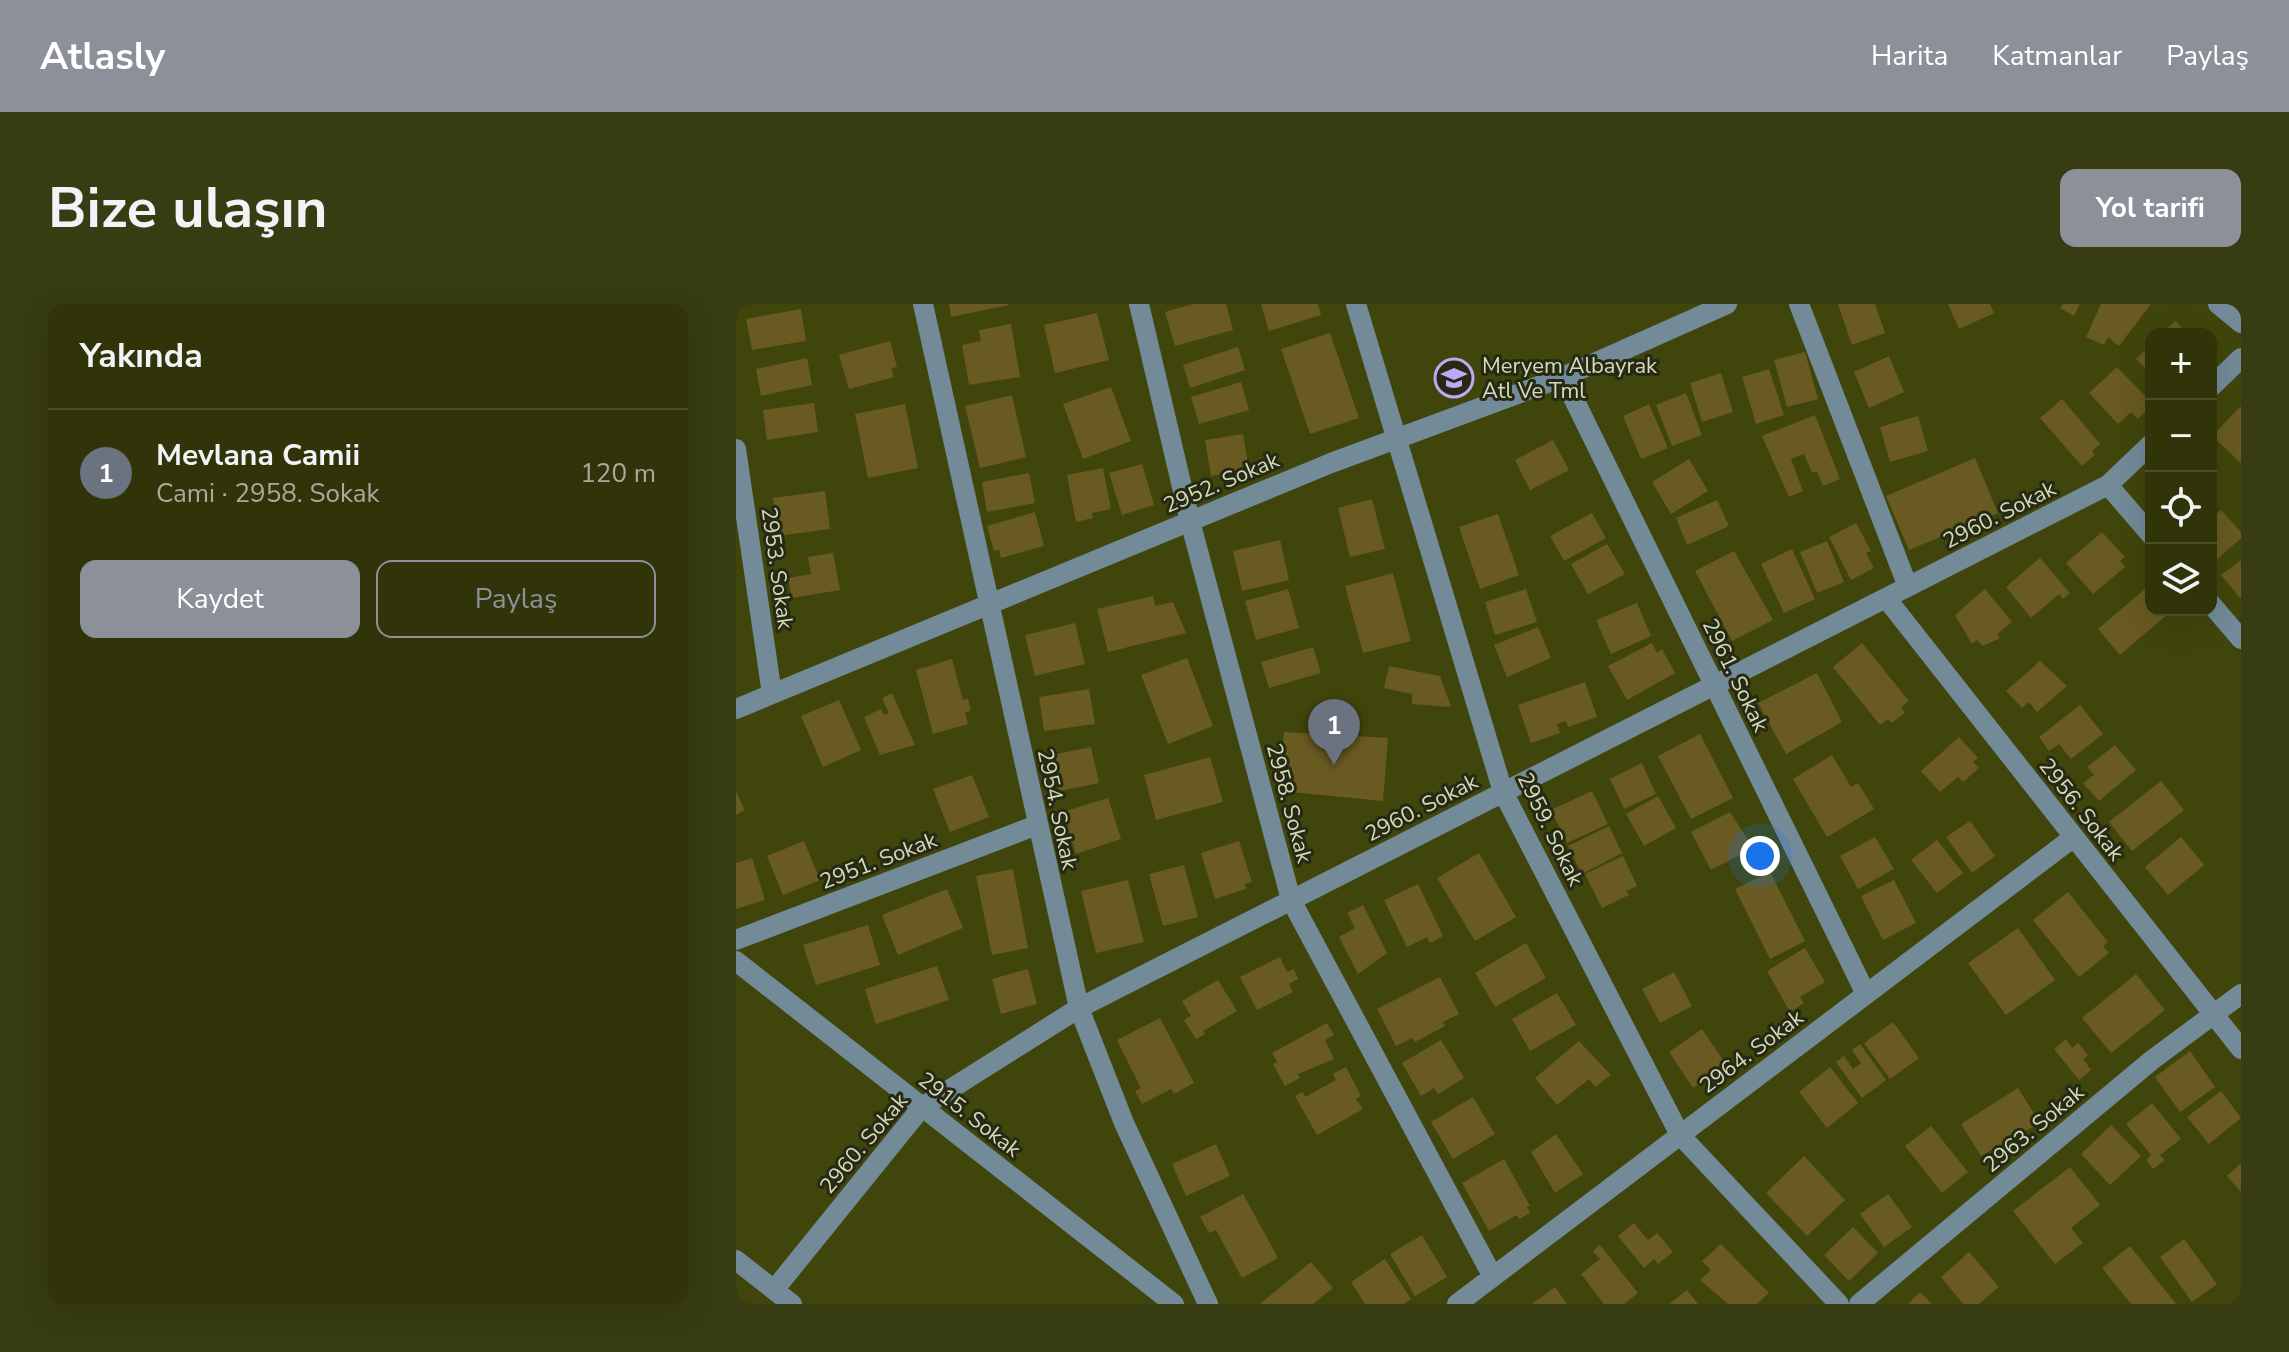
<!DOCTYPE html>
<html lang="tr">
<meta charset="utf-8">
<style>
:root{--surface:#303408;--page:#383c12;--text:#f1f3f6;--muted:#a8aa9c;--line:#4b4f29;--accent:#8c9099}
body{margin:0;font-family:"Nunito Sans",sans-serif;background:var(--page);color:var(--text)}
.controls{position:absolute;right:24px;top:24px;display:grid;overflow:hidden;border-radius:16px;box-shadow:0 8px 32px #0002}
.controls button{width:72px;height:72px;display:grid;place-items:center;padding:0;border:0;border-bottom:2px solid var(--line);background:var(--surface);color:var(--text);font:40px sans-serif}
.you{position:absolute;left:1024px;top:552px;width:28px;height:28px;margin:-20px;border:6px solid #fff;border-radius:50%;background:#1a73e8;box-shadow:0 0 0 12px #1a73e833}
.badge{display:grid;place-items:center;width:52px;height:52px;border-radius:50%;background:var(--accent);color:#fff;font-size:26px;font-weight:700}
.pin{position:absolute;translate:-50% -66px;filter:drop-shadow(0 2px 4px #0008)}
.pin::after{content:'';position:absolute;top:42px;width:28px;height:24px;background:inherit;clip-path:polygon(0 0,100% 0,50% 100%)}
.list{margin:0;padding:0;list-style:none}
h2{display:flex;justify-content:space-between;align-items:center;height:104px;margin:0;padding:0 32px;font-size:34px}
h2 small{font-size:26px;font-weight:400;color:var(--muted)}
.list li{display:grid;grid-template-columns:52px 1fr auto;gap:24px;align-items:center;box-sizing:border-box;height:128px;padding:0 32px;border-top:2px solid var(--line)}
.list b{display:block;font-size:30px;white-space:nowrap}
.list p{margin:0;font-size:26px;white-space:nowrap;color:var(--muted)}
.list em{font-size:26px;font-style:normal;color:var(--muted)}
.actions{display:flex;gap:16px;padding:24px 32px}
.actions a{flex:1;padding:18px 0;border:2px solid var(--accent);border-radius:16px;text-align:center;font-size:28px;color:var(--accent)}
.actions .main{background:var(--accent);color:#fff}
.icon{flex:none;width:44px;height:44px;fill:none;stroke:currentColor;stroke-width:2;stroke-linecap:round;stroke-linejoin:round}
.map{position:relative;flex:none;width:1505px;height:1000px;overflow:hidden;border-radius:16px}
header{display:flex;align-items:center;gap:48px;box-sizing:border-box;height:112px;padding:0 40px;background:var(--accent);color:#fff}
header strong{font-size:38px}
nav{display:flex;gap:44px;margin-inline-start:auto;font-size:28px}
.intro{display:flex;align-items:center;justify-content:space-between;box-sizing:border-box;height:192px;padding:0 48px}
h1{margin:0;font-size:56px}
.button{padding:20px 36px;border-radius:16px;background:var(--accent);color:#fff;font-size:28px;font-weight:700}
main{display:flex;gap:48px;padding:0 48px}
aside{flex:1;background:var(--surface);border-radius:16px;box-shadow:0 8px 32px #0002}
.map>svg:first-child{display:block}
.building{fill:#685a21}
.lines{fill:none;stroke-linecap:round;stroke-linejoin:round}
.minor{stroke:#738a99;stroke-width:20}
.labels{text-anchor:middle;stroke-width:6;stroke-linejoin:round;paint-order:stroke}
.poi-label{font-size:22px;fill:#d4dabd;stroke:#272a13;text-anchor:start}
.street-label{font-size:22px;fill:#d4dabd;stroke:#272a13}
</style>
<header>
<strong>Atlasly</strong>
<nav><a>Harita</a><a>Katmanlar</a><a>Paylaş</a></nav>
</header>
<div class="intro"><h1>Bize ulaşın</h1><a class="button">Yol tarifi</a></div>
<main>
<aside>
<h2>Yakında<small></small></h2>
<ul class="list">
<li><span class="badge" style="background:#6b7280">1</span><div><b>Mevlana Camii</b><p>Cami · 2958. Sokak</p></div><em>120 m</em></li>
</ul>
<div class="actions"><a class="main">Kaydet</a><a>Paylaş</a></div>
</aside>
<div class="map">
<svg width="1505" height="1000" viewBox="0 0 1505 1000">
<rect width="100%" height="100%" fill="#40460b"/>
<!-- building -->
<path class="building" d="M213,0H273V1L215,13Z
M457,0H490L497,26L439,42L429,8Z
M525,0H582L585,11L533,27Z
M1102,0H1139L1149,29L1116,41Z
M1212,0H1254L1258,9L1223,25Z
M1327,0H1344L1338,12L1324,4Z
M1365,0H1415L1383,42L1372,33L1368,41L1350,33Z
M65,5L70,37L16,46L10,15Z
M361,9L373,56L319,69L308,21Z
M1439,17L1452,30H1426Z
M275,20L284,73L233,81L226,41L245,37L243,26Z
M594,29L623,114L574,130L545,45Z
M154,37L161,63L155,64L158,73L113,85L103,51Z
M1415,41V70L1400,55Z
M502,43L509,66L454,84L447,61Z
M1069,48L1082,95L1051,103L1038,56Z
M1153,52L1168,88L1133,104L1118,68Z
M71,54L76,81L25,92L20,65Z
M1381,63L1415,98V103L1402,115L1395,108L1382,120L1353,89Z
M1033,65L1048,111L1020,120L1006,73Z
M985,69L997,108L966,118L954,79Z
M505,78L513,106L463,120L455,93Z
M375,83L395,137L347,155L327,100Z
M950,89L966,131L936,142L920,101Z
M276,91L290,153L244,164L229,102Z
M1326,95L1364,140L1356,147L1359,151L1346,162L1304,114Z
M78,99L82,128L31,136L27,106Z
M169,100L182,164L132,174L119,110Z
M913,100L932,144L905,155L887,112Z
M1505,102V159L1476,132Z
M1079,111L1104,175L1087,182L1081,167L1076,169L1068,150L1055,155L1067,187L1053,193L1026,132Z
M1182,112L1192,147L1154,158L1144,123Z
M507,130L513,166L475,172L469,136Z
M817,136L833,166L794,186L779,156Z
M1239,154L1262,209L1173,246L1150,192Z
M953,155L972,187L935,210L916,178Z
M406,160L418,201L386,211L373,169Z
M367,164L375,205L356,209L357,214L340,218L331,171Z
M293,169L299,199L251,208L246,178Z
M89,187L94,225L42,232L37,194Z
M636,195L649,245L614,253L602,204Z
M981,196L993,222L951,241L940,214Z
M1485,206L1505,228V234L1475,261V215Z
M299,208L308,242L265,254L263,246L258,247L251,222Z
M856,209L870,234L828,257L814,232Z
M762,210L783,271L744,285L723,223Z
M1120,219L1135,247L1130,249L1138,264L1115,276L1093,233Z
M1366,228L1389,253L1384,257L1389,263L1357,290L1330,259Z
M544,236L553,276L506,287L497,247Z
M1091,237L1108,278L1081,289L1064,248Z
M871,240L889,270L852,290L835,260Z
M1056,245L1079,295L1048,309L1025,260Z
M998,247L1037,316L996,337L959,267Z
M97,249L104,286L56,294L52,274L75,270L72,253Z
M1304,254L1334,289L1327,295L1323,290L1295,314L1270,283Z
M1505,256V295L1485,271Z
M657,269L675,337L627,349L609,282Z
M1410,284L1415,290V306H1429L1432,310L1384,351L1362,325Z
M552,285L563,324L520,336L509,297Z
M790,285L801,318L759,331L749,298Z
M1249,285L1276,318L1261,330L1264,334L1247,342L1241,336L1236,340L1219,311Z
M417,292L419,302L437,298L450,329L372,348L361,305Z
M901,299L915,332L875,350L860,316Z
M339,319L349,360L299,372L289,331Z
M802,323L815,354L771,373L758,341Z
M916,339L921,349L926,345L939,369L891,396L872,362Z
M1126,339L1173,397L1165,403L1169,409L1155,419L1152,415L1144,421L1097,363Z
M577,343L585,369L533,384L525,358Z
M451,354L477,422L432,440L405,371Z
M216,355L227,396L232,395L235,407L229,408L232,420L197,430L180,366Z
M1304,357L1331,382L1301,408L1293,398L1286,404L1270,387Z
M653,362L704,372L715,403L676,400V390L648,384Z
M1081,369L1106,418L1050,450L1022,399Z
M849,378L861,413L832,423L830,417L821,420L824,429L795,439L782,401Z
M353,385L359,420L308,427L303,393Z
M156,389L179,441L144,451L128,413L145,405L148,411L153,409L146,394Z
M103,396L125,446L87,463L65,412Z
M1344,401L1367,430L1335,455L1323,440L1313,447L1303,433Z
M548,428L652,434L647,497L544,487Z
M964,430L997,494L955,515L922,452Z
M1223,433L1242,454L1237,458L1243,464L1227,478L1222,473L1204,488L1185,467Z
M1379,441L1400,466L1363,497L1347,479L1358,471L1351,463Z
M355,443L363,479L323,487L316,451Z
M1096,451L1115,483L1122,479L1138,505L1091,533L1057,475Z
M474,453L487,498L420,516L408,471Z
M906,459L920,490L888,505L874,475Z
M236,471L253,513L214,528L197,485Z
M1425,477L1448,506L1396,547L1373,518Z
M0,487L9,506L0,511Z
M856,487L872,520L831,539L815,506Z
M922,492L940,524L908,542L890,510Z
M372,494L385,535L340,550L327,508Z
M994,508L1017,544L975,566L955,528Z
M1234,517L1259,552L1236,569L1210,533Z
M873,522L886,549L846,570L832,542Z
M1139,533L1158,565L1122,585L1104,552Z
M1445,533L1468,561L1432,591L1409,563Z
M1201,536L1227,569L1201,589L1175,556Z
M68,537L84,576L47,591L31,552Z
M503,537L516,578L509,580L510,585L479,595L465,549Z
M743,549L780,613L739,637L701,574Z
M887,552L901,582L890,587L893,591L866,604L849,570Z
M16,554L29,596L0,605V559Z
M448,561L462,613L427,622L413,570Z
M277,565L292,644L256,651L240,572Z
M1034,568L1069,637L1034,655L999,585Z
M392,576L408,638L360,649L345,587Z
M1158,576L1180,619L1147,636L1125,592Z
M682,580L707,632L694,639L691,633L671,643L648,596Z
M211,585L227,624L162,651L146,611Z
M1332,588L1372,638L1367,642L1373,649L1343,673L1297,616Z
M627,601L651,649L622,670L603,633L619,624L611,609Z
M132,621L144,661L80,681L67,641Z
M1282,624L1319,676L1270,711L1232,659Z
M790,639L810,674L759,703L739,669Z
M1069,644L1089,678L1064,693L1068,699L1054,708L1031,667Z
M544,653L551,668L558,665L562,675L553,680L557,688L521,706L504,673Z
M201,662L213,696L140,720L129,685Z
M292,665L301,700L265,710L256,675Z
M938,668L956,702L924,719L906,685Z
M1400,670L1429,706L1375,749L1346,714Z
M704,673L723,710L707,718L709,722L679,738L676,734L660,742L641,705Z
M482,676L501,707L467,727L469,730L460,735L448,716L455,712L446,697Z
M821,689L840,721L794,747L776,715Z
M424,714L458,779L438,790L435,785L406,800L399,787L405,784L381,736Z
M1157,718L1183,754L1154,775L1128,739Z
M591,719L598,731L589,736L598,755L562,770L564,774L549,782L537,760L541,758L536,749Z
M966,725L991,762L957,784L933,748Z
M1330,735L1336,744L1342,739L1352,751L1347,755L1355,766L1343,776L1318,745Z
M705,736L728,774L702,790L698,784L685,792L666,759Z
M843,737L875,771L859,783L853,775L821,801L799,774Z
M1124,740L1150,776L1126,794L1100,758L1108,752L1117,765L1125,759L1116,746Z
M1454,747L1479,783L1444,808L1419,773Z
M610,763L625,792L620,795L627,805L581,831L559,792L567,788L569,793L600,776L597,770Z
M1094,763L1122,799L1091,824L1063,788Z
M1282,784L1304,819L1245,852L1225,820Z
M1485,787L1505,814L1473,840L1451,813Z
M737,793L759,830L717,855L695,818Z
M1416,799L1445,835L1424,851L1429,856L1417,865L1410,856L1415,851L1390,820Z
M1375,821L1405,852L1374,881L1345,850Z
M1195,822L1232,868L1206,889L1169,842Z
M820,830L847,870L819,889L795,848Z
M480,840L494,872L450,892L436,860Z
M1068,852L1109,896L1071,932L1030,889Z
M768,855L794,902L791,903L794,909L783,915L781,911L753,927L726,879Z
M1505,859V888L1491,872Z
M1334,863L1364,901L1335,924L1347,939L1319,960L1277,907Z
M507,890L542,954L506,974L480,926L473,929L464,913Z
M1152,890L1176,923L1148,943L1124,910Z
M898,919L912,936L921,929L937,948L922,960L918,955L908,964L882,932Z
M1117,923L1142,949L1113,977L1088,951Z
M686,931L711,973L679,992L654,950Z
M1448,935L1481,980L1456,998L1424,953Z
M985,940L1033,989L1021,1000H992L964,976L975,966L966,957Z
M864,941L902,989L888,1000H868L845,970L864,955L857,947Z
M1394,942L1440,1000H1395L1366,964Z
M1233,948L1263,983L1243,1000H1227L1205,973Z
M649,955L675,995L668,1000H629L615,978Z
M575,958L597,984L577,1000H524Z
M819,983L831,1000H796Z
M951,986L962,1000H933Z
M1184,988L1196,1000H1172Z"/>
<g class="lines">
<!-- minor -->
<path class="minor" d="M187,0L343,704L388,819L472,1000
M403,0L454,217L555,596L757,973
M620,0L767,488L944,831L1103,1000
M1063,0L1172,283
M1482,0L1505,19
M827,73L1130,690
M1475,83L1505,54
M0,145L36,390
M1372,181L1415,231
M1150,294L1505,745
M1475,300L1505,335
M0,405L595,159L827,73L991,0
M0,636L301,521
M0,657L438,1000
M0,956L56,1000
M38,986L186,803L343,704L1372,181L1415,140
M721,1000L1338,533
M1123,1000L1416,756L1505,690"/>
</g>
<!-- icons -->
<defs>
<g id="school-ring" transform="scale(2)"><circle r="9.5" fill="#272a13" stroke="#bda9f5" stroke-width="1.5"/><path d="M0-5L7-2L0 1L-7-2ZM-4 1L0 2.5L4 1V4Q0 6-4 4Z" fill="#bda9f5"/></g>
</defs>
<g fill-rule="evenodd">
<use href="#school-ring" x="718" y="74"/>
</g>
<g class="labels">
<!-- poi labels -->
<g class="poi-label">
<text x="746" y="69">Meryem Albayrak<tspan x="746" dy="25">Atl Ve Tml</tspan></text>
</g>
<!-- street labels -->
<g class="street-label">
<text transform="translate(485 178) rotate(-23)" y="8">2952. Sokak</text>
<text transform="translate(1263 210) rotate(-27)" y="8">2960. Sokak</text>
<text transform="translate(42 264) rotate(82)" y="8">2953. Sokak</text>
<text transform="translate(1000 371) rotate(64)" y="8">2961. Sokak</text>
<text transform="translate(554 499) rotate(75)" y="8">2958. Sokak</text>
<text transform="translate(685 503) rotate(-27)" y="8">2960. Sokak</text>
<text transform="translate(322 505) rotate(78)" y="8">2954. Sokak</text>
<text transform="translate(1346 505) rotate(52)" y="8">2956. Sokak</text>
<text transform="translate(815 525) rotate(64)" y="8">2959. Sokak</text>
<text transform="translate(142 556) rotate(-21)" y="8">2951. Sokak</text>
<text transform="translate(1015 747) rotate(-37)" y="8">2964. Sokak</text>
<text transform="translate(234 810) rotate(38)" y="8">2915. Sokak</text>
<text transform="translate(1297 824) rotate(-40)" y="8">2963. Sokak</text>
<text transform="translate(127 839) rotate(-50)" y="8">2960. Sokak</text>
</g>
</g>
</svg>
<div class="controls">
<button>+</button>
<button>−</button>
<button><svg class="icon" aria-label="locate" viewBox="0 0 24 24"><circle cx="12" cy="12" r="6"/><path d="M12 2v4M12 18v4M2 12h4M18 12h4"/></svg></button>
<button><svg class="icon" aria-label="layers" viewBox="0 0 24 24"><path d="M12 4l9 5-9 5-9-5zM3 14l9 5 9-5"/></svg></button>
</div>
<div class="you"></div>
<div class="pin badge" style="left:598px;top:461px;background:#6b7280">1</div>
</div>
</main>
